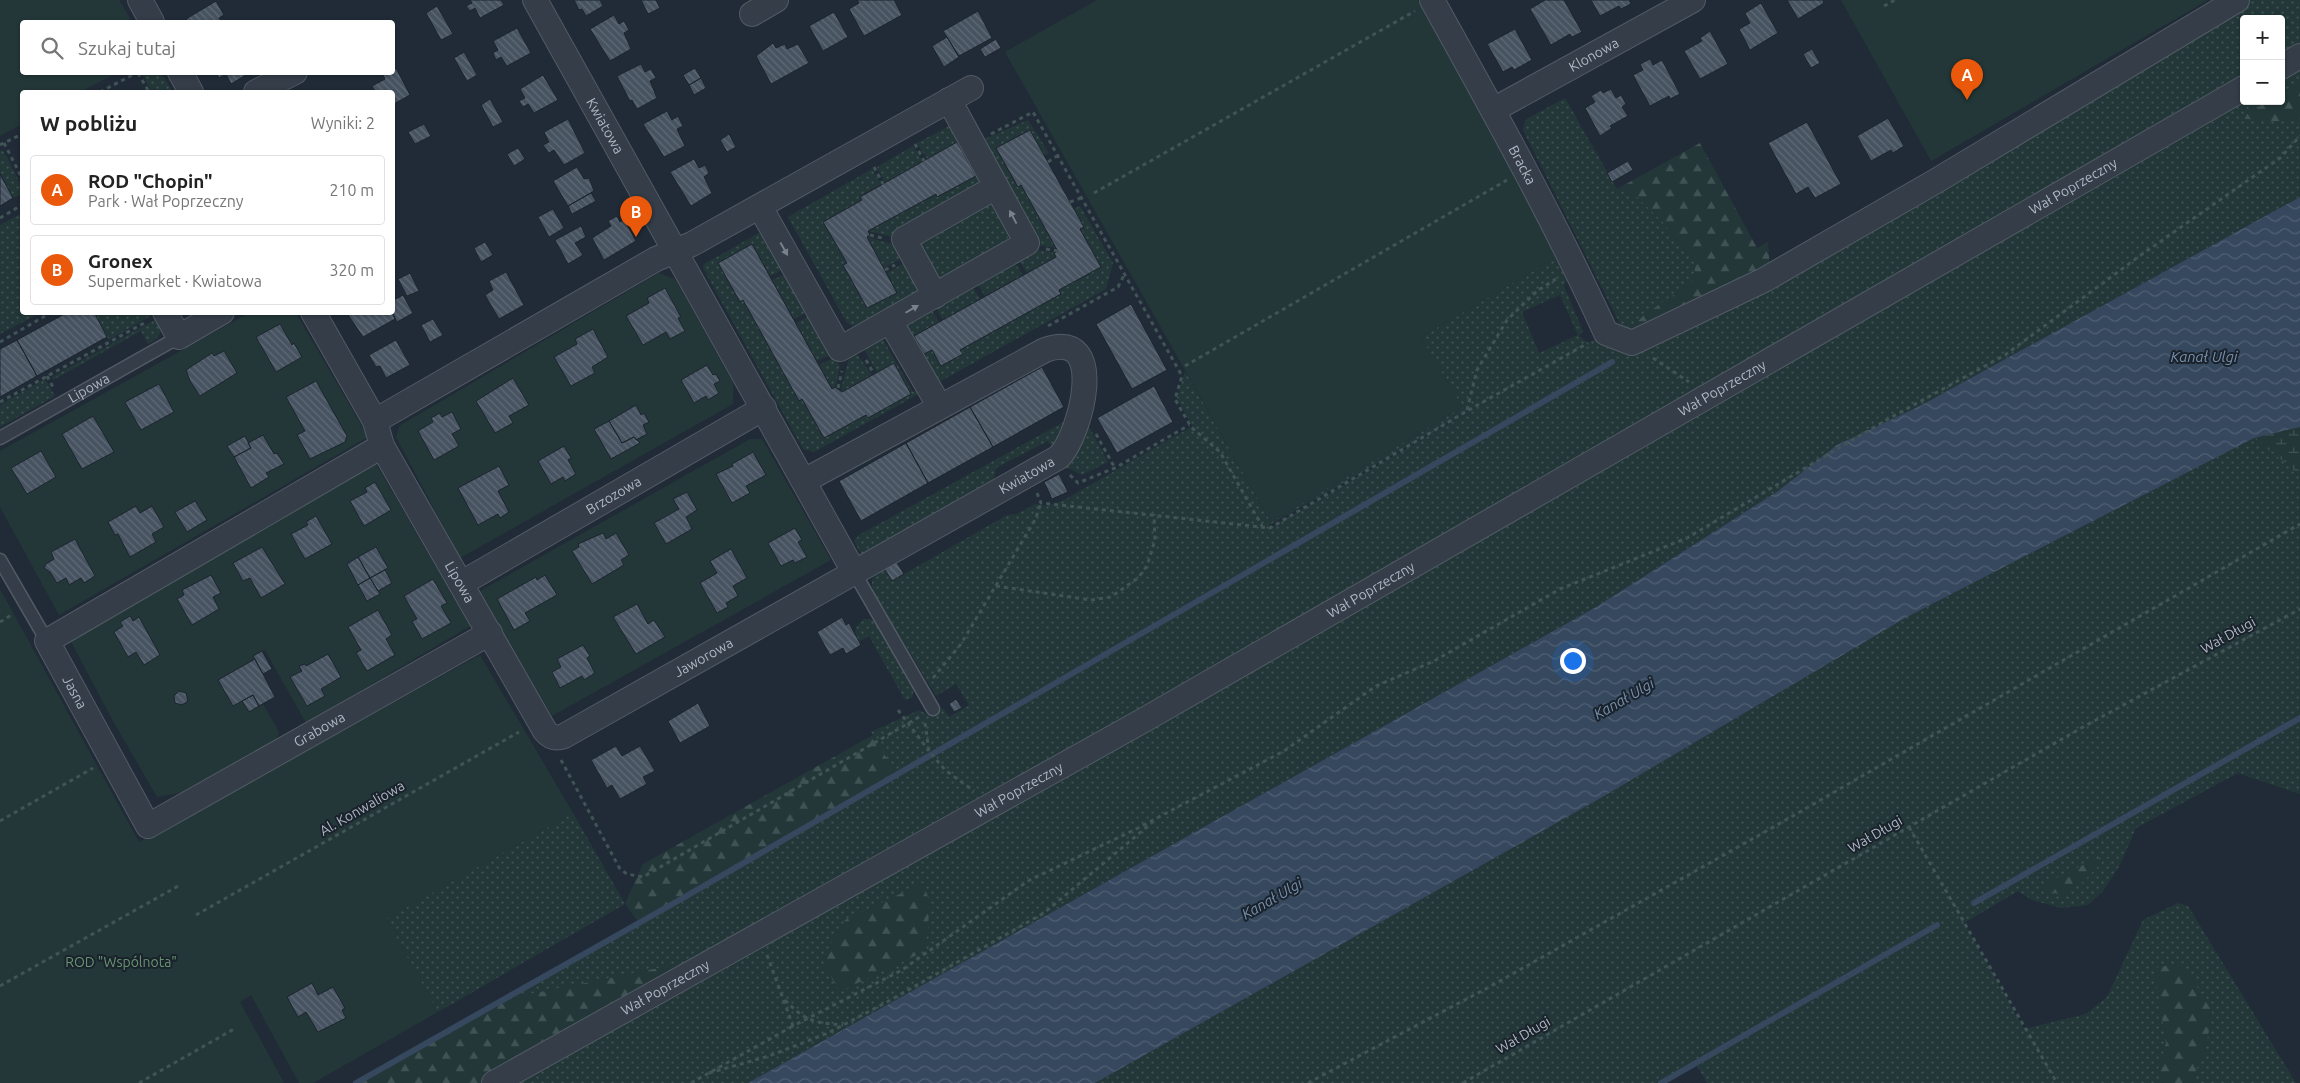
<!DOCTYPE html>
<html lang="pl">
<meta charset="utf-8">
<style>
:root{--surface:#fff;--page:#f2f2f2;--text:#222;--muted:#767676;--line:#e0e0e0;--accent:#ea580c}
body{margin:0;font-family:Ubuntu,sans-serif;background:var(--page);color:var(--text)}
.controls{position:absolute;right:15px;top:15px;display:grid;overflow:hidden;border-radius:5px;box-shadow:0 1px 4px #0004}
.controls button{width:45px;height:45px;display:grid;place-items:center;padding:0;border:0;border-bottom:1px solid var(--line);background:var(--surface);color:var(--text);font:25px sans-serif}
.you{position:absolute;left:1572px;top:660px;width:18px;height:18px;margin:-12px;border:4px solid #fff;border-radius:50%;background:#1a73e8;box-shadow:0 0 0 8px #1a73e833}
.badge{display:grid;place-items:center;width:32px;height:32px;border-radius:50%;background:var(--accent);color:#fff;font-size:16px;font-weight:700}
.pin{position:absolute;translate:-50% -41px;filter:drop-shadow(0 1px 2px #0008)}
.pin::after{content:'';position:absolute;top:26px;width:18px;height:15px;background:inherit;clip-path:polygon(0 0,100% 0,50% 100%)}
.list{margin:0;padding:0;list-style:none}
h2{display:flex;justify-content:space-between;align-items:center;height:65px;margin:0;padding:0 20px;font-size:21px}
h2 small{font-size:16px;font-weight:400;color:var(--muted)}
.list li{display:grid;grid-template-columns:32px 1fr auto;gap:15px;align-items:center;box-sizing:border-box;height:70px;margin:0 10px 10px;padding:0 10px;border:1px solid var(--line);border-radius:5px}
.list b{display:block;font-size:19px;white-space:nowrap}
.list p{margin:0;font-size:16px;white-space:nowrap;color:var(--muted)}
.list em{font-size:16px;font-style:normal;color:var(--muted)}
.icon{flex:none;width:28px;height:28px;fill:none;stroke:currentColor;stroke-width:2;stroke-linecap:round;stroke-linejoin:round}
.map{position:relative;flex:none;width:2300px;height:1083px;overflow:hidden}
.search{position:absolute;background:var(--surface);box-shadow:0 1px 4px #0004;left:20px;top:20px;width:375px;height:55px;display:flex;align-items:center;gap:12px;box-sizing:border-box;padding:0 18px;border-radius:5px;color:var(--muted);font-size:19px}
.panel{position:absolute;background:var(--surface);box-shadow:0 1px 4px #0004;left:20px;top:90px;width:375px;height:225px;border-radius:5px}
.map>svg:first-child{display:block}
.grass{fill:url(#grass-dots);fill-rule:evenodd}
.forest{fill:url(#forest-firs)}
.wetland{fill:url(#wetland-marsh)}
.garden{fill:#233738}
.water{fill:url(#water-waves)}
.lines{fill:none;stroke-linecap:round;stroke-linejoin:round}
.stream{stroke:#35485e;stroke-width:6}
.building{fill:url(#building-back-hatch);stroke:#1c242e}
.lane-casing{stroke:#525b65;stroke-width:15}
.street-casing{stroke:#525b65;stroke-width:26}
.path{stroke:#405456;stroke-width:3;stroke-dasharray:4 4;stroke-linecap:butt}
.lane{stroke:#343d48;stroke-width:12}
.street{stroke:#343d48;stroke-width:24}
.oneway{fill:#78818c}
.labels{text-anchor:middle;stroke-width:4;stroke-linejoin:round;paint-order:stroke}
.street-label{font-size:14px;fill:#afb8c4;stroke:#1a222c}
.park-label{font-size:14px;fill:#679470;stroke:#1a222c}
.water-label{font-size:15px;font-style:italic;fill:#7790ac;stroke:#1a222c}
</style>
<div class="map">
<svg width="2300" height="1083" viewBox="0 0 2300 1083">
<defs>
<pattern id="grass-dots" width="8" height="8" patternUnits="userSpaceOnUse" patternTransform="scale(1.25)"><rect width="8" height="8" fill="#233738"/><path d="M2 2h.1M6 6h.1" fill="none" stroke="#405253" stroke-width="1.8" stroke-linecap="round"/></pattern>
<pattern id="forest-firs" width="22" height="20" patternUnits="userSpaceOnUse" patternTransform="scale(1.25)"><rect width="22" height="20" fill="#233738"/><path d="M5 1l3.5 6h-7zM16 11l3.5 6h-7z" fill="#405253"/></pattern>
<pattern id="wetland-marsh" width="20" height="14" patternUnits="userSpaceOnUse" patternTransform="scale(1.25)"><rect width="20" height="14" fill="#233738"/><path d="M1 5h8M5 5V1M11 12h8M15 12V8" fill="none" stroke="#405253"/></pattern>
<pattern id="water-waves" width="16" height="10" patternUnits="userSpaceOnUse" patternTransform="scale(1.25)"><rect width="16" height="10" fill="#35485e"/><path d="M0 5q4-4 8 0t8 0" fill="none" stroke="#506073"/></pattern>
<pattern id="building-back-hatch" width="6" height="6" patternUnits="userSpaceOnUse" patternTransform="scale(1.25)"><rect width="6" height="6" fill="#475361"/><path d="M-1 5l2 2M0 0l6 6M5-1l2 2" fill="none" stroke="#5f6a76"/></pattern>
</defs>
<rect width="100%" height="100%" fill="#212b37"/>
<!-- grass -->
<path class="grass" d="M2237,0H2300V197L1920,406L1837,445L1778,491L1596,607L748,1083H497L716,957L505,999L896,775L871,732L919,710L930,716L943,708L949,717L969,705L956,684L936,696L874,593C869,580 873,574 884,567L892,581L1007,515L1017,514L1035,504L1047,506L1064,500L1193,426L1177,398L1185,371L1271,522L1462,407L1421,337L1560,255L1561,269L1567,280L1564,286L1583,331L1579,336L1588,343L1606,333L1632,343ZM2244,19H2281V101H2244ZM1560,295L1578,335L1539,353L1522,312ZM1502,393L1270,528L1269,525Z
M149,72L161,73L173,92H152L143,76Z
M1565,98L1617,189L1637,197L1662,221L1695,263L1694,281L1644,315L1625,334L1523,130L1525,120Z
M1028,120L1049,153L1044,156L1029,130L996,148L1017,187L1021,185L1056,248L1038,245L980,141Z
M955,123L987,181L897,238L868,231L936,194L938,197L976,176L957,143L927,159L917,143Z
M913,146L923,162L885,183L877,167Z
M3,150L22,187V194L13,198L0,174V151Z
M872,169L881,184L860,196L862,200L824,222L847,263L844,266L867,308L897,293L887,273L909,260L924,289L858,326H853L847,323L788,217Z
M993,196L1009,234L1007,240L932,285L910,242Z
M1080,206L1113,263L1106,289L932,386L899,329L929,306L939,322L914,336L924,353L932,350L942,366L962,354L960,350L1060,294L1059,290L1101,266L1080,229L1074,209Z
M22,213V312L40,313L0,334V225Z
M761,232L785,269L770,276L752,244L718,263L739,302L743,300L799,401L802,399L824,438L866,415L910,394L894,363L877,372L861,344L880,334L913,392L920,389L924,391L814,452L803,449L703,268L704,264Z
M867,237L895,245L906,256L884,268Z
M1033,249L1054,253L1056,257L1027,273L1018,258Z
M1013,260L1023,275L985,296L976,282Z
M788,273L809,311L794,319L772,280Z
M971,284L980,299L943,320L934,304Z
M157,312L109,340L94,313Z
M811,315L832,354L817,361L796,323Z
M160,317C164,331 160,337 148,344L141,331L53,380L52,377Z
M854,350L872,375L842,392L841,389L851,351Z
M835,357L840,366L835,387L832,389L819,365Z
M45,379L55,396L0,427V405Z
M1071,418L1055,451L1048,441L996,468L994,479L991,483L861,554L854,541L859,535Z
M1088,425L1108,462L1082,475L1064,466L1073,461Z
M2300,427V794L2238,773L2136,828L2120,865L2103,891L2088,905L2061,908L2032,900L2018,891L1964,923L2024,1029L2086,1014L2107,997L2143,920L2178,903L2188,906L2296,1083H1707L1696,1064L1662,1083H1095L1599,799L1907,617L2254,438Z
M864,619H870L877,621L914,688L912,698L905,700L869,636L858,642C853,632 855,626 864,619Z
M573,813L625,904L438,1012L385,919Z"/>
<!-- forest -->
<path class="forest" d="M2300,82V119L2272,122L2240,118L2268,101H2281V94Z
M1700,143L1757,248L1768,242L1770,269L1625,334L1644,315L1694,281L1695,263L1662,221L1637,197L1617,189Z
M873,735L896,774L639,923L625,904L643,864Z
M2110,854L2083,882L2063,895L2046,891V883L2093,860Z
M923,883L929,900L928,934L919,954L839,992L822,959L845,920Z
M718,956L497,1083H356L505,999Z
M2183,963L2212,1012L2206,1048L2194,1075L2196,1083H2161L2157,1073L2166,1043L2154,968Z"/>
<!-- wetland -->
<path class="wetland" d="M2300,427V475L2254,438Z"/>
<!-- garden -->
<path class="garden" d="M0,0H119L132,22H22V72L117,73L80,92H22V124L0,136Z
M1097,0H1418L1560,255L1421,337L1462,407L1271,522L1005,52Z
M1841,0H2208L1931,161Z
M659,273L675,279L733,383V404L460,558L396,437L399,426Z
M251,312L296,313L368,437L59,615L0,507V451Z
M750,439H762L831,560L552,716L480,591Z
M376,464L470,626L306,723L265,650L253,656L255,659L219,680L242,701L249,712L263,704L279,732L275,746L200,789L157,797L113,721L69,638Z
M0,589L139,842L480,655L573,813L386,919L438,1012L313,1083H299L251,995L240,1002L284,1083H0Z"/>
<!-- water -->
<path class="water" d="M2300,197V427L2254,438L1907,617L1599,799L1095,1083H748L1596,607L1778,491L1837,445L1920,406Z"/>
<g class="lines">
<!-- stream -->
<path class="stream" d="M1974,903L2300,718
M356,1083L676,902L1612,362
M1661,1083L1937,925"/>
</g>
<!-- building -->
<path class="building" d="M470,0H501L504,5L480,18L475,8L470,11L466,6L472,3Z
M574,0H600L603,6L586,16L582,9L579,10Z
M641,0H656L660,8L648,14Z
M857,0H894L902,15L864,36L849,9L859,3Z
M1545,0H1564L1582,32L1572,37L1570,34L1551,45L1530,9Z
M1591,0H1629L1631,4L1621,9L1619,6L1600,16Z
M1787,0H1823L1824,3L1798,19Z
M216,1L224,15L219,18L222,22H189L186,19Z
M1761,3L1778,33L1750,50L1739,29L1750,23L1745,13Z
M437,6L453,34L441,40L426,13Z
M978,11L992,38L959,56L943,31Z
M834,12L848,37L823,51L809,26Z
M614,15L619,24L624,21L629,30L624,33L631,49L610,61L590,29Z
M517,28L531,53L507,66L501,57L496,60L493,53L498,50L493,41Z
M1515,29L1532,60L1514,70L1512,67L1503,72L1487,44Z
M1710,31L1728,64L1700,79L1684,51L1702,41L1700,38Z
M947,37L959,57L944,67L932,46Z
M996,39L1001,48L985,57L980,49Z
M773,43L776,48L785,44L787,49L798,44L809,63L771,84L756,56Z
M1812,49L1820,63L1811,68L1803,54Z
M464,52L477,75L467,81L454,58Z
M1650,59L1653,65L1662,60L1680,94L1670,99L1669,96L1650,106L1633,75L1643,70L1640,64Z
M641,64L645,72L651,69L656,78L650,81L657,98L637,109L632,100L630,101L617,76Z
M396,68L410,95L392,105V92H376L372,86L385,79L383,75L392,72Z
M695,68L701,78L689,85L683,75Z
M216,72H251L231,84L226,74L219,78Z
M543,75L558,100L534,113L528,104L523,107L519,101L525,98L520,89Z
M701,78L706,88L694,95L689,85Z
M1611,89L1616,98L1621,95L1626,104L1622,107L1628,116L1610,126L1612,128L1600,136L1585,108L1595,102L1591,96L1601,90L1603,93Z
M490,99L503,122L493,127L481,105Z
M667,111L672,120L678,116L683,126L677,129L685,146L664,157L643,124Z
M1888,118L1904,146L1893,153L1891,150L1871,161L1857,136Z
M568,119L585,153L564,165L554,150L549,153L543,145L549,142L544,132Z
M1807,122L1841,184L1815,198L1808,187L1796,194L1768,143Z
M424,124L431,136L415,144L408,132Z
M1030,130L1084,227L1080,229L1101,267L1059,290L1061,294L960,350L963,354L941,366L932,350L924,354L914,336L1056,257L1054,253L1058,251L1056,248L1021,185L1018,187L996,148Z
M729,134L736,147L727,152L720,140Z
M957,142L976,176L937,197L936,194L868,231L870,235L867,237L897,293L867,308L843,265L847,263L823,222L862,200L860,197Z
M518,148L525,159L514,166L507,154Z
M694,159L699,168L705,165L709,173L704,177L712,193L691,206L670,172Z
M1628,161L1633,170L1612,182L1607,173Z
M577,167L584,179L589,178L594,191L568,206L553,181Z
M0,174L13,198L0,206Z
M591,193L596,201L572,214L568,206Z
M553,209L564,228L549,237L538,217Z
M617,216L620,222L624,219L636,241L604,260L592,238L611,226L608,221Z
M581,226L586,237L575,243L583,255L568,264L555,240Z
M485,242L493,255L481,262L474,248Z
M752,244L832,389L835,387L842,392L894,363L911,394L868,418L866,415L824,438L802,399L799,401L743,300L740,302L718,263Z
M506,272L524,305L499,319L485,295L493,290L489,281Z
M410,273L419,291L407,296L398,279Z
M665,288L681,317L678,318L685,331L670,339L666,332L643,345L626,316L649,303L647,298Z
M403,295L413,313L397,322L392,312V301Z
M1131,304L1167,370L1132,389L1096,324Z
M68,312H94L107,337L37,376L17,340Z
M346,312H392L395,319L363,337Z
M433,319L443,335L430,342L421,325Z
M280,324L292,345L294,343L302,357L276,372L256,337Z
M593,329L608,357L592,367L595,373L571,386L554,357L577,344L575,339Z
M17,340L37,376L0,397V349Z
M396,340L410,365L386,378L380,366L376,367L369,355Z
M224,351L237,373L200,396L190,381L186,370L212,353L214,356Z
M707,365L713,375L716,374L720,381L714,384L719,393L708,400L706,396L694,403L681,380Z
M1042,367L1064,407L993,447L970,407Z
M513,378L529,405L509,416L513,423L495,433L476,401Z
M316,381L347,436L345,442L310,459L297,435L305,431L286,397Z
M159,384L174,412L141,430L125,402Z
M1154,386L1173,422L1117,453L1097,418Z
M636,405L641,415L644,413L649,422L643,425L647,434L636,440L634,437L622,443L609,421Z
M970,407L993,447L928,483L906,443Z
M452,412L461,429L452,434L459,446L434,460L418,431L433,422L431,418L440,413L442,417Z
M93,416L114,452L82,469L62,434Z
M609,421L622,443L634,437L640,443L611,459L594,429Z
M263,435L274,454L277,453L284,464L266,473L269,477L251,488L234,457L251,448L248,443Z
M245,436L251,448L234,457L227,446Z
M906,443L928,483L861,521L839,481Z
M564,446L571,458L568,460L576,474L565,481L563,477L551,484L538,461Z
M41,451L56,477L27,494L11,468Z
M753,452L766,475L746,486L750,493L732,503L716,474L733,466L732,464Z
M499,466L509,485L498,491L509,512L500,518L498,514L478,525L458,488Z
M1059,474L1068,492L1052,499L1044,482Z
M375,482L391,510L364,526L350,501L367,492L365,488Z
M687,492L697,510L686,517L692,529L666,544L654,523L679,509L673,499Z
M195,501L207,520L187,532L175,512Z
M136,506L140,513L152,506L164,527L152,534L156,542L130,557L118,534L115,535L108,522Z
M316,516L332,544L305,559L291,534L308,525L306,522Z
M795,528L802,540L798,542L807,557L795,563L793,560L781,566L768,543Z
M603,533L606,539L616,533L629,555L621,560L624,565L592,584L572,551L579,547L578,544Z
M75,539L95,576L84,583L81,578L69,585L66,578L57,583L50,572L44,568L46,564L54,559L51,552Z
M262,547L285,584L261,598L250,578L243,581L233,563Z
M376,547L388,568L370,578L358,557Z
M731,549L747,578L733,586L738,596L726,603L728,607L717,613L700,583L717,573L710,561Z
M358,557L370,578L358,585L347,564Z
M896,561L904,574L892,581L884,568Z
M385,570L392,583L378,591L370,578Z
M211,575L221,593L213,597L219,609L192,625L177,599L184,595L182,590Z
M545,575L557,595L525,613L530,621L514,630L497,599L536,577L537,580Z
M370,578L380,594L367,601L358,585Z
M433,579L447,603L441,606L451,623L422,639L412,621L417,619L404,596Z
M637,604L648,624L654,620L665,637L636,654L613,617Z
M378,610L392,635L386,639L395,655L367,671L356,653L361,650L348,627Z
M130,616L133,621L139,617L160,655L144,665L136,652L128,657L114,632L123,626L120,622Z
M842,617L846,625L849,623L861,645L846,654L843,648L830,655L817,632Z
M583,645L590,656L587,658L595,673L584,680L582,676L560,688L552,672L561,667L557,659Z
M262,651L272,669L263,674L253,656Z
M328,654L341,677L321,689L325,696L307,706L290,677L302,671L299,666L305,664L306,666Z
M255,659L275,697L259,706L253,695L233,706L218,680Z
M179,691L186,693L188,701L182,705L175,703L174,696Z
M253,695L259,706L249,712L242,701Z
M956,699L962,708L954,712L949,704Z
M698,703L710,726L680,743L668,721Z
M616,746L622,756L640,746L655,771L643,777L647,784L620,799L612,785L607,788L591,760Z
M312,983L318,995L333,987L345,1008L342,1010L346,1018L318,1032L306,1012L298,1017L287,997Z"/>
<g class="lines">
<!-- lane casing -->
<g class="lane-casing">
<g id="lane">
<path id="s1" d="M0,438L179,337"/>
<path d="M0,560L47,641"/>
<path d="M854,572L933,709"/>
</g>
</g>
<!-- street casing -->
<g class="street-casing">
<g id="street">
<path d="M140,0L152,22"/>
<path id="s2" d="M535,0L854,572"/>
<path id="s3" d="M1432,0C1493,110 1554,219 1606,333L1632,343L1764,280L1936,181L2237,0"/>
<path d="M752,14L776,0"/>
<path d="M2281,67L2300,56"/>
<path d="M180,72L191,92"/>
<path d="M256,92L295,72"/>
<path id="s4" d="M1493,110L1693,0"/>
<path d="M760,207L840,349L1027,243L949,100"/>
<path d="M935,296L904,239L996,187"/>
<path d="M165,312L179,337L222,312"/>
<path id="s5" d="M313,312L375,421L382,446L545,731C550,737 556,739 564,736L1059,457C1080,436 1110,327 1045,350L804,481"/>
<path d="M890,321L940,407"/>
<path d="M375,421L656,259L692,244L971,88"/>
<path id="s6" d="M382,446L47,641L148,826L490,633"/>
<path id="s7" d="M462,583L764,408"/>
<path id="s8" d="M494,1083L1144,720L2244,88"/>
</g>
</g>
<!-- path -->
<path class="path" d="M1884,6L1895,0
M138,73L149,92
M100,92L138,72
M991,134L1033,112L1182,376L1175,399L1191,427L1220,452L1262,526
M4,143L22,178
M915,144L924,161
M0,145L22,134
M1048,162L1057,156
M874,167L883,184
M1094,193L1415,11
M1070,202L1081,198
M0,218L22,205
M870,235L882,238
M1046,249L1058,251
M885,270L895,265
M1048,326L1118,287L1124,275
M0,342L52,312
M1653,358L1689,382
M866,360L874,374
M1185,366L1507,180
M47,376L54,389
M838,388L842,371
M0,402L146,322
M1467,410L1477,370L1507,320L1537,291L1556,279
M1096,434L1115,468
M1070,475L1078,483L1115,468L1189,425
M1037,493L1041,503L1270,528L1467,411L1588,343
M996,586L1091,600L1111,597L1138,578L1147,566L1155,540L1154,514
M0,622L13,614
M933,678L961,644L1035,520L1041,503
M898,710L929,751
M925,723L929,751L945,770L974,791
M561,760L620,869L627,874L643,877L919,717
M0,821L93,768
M1909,827L2057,1083
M196,915L519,732
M767,955L793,1026L902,970L1028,881L1138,828L1284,751L1376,686L1434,661L1560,589L1687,538L1888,419L2005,355L2141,255L2280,158L2300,136
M0,986L180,885
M785,1000C805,1021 814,1023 843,1025
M709,1073L769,1056L828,1033L887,1002L1044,913L1154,821
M139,1083L234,1029
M691,1083L793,1026
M1308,1083L1491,986L1777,825L2300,524
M1463,1083L2083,727L2300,609"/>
<!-- lane -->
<use href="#lane" class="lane"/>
<!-- street -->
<use href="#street" class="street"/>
</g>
<!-- one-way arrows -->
<defs><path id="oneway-solid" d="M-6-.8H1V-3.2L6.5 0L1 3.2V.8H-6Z" transform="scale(1.25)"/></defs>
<g class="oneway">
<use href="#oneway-solid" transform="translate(1013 217) rotate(-118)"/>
<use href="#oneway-solid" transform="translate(784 249) rotate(61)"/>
<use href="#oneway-solid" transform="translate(912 309) rotate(-30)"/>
</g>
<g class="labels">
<!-- street labels -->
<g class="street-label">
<text dy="5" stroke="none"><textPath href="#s4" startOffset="115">Klonowa</textPath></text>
<text dy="5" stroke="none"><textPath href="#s2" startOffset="144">Kwiatowa</textPath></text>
<text dy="5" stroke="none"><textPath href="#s3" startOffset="188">Bracka</textPath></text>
<text dy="5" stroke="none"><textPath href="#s8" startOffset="1816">Wał Poprzeczny</textPath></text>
<text dy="5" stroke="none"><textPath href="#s1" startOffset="102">Lipowa</textPath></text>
<text dy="5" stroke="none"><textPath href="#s8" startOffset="1411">Wał Poprzeczny</textPath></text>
<text dy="5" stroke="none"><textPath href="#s5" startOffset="1032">Kwiatowa</textPath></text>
<text dy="5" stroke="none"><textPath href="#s7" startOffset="175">Brzozowa</textPath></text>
<text dy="5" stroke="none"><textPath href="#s5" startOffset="308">Lipowa</textPath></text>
<text dy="5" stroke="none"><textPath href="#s8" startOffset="1006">Wał Poprzeczny</textPath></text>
<text transform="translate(2228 635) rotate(-29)" y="5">Wał Długi</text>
<text dy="5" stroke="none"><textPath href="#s5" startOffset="661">Jaworowa</textPath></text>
<text dy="5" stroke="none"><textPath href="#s6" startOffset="446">Jasna</textPath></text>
<text dy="5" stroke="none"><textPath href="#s6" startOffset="795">Grabowa</textPath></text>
<text dy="5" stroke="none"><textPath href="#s8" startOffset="601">Wał Poprzeczny</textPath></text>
<text transform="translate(362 808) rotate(-30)" y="5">Al. Konwaliowa</text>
<text transform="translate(1875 834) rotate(-30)" y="5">Wał Długi</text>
<text dy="5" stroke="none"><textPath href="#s8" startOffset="196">Wał Poprzeczny</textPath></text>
<text transform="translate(1523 1035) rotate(-30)" y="5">Wał Długi</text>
</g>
<!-- park labels -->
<g class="park-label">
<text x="121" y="967">ROD "Wspólnota"</text>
</g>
<!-- water labels -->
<g class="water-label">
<text x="2204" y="362">Kanał Ulgi</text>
<text transform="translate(1624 699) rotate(-30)" y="5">Kanał Ulgi</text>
<text transform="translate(1272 899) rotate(-30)" y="5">Kanał Ulgi</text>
</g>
</g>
</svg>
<div class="controls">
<button>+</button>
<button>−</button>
</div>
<div class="you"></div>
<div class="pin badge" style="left:1967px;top:100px">A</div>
<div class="pin badge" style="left:636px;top:237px">B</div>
<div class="search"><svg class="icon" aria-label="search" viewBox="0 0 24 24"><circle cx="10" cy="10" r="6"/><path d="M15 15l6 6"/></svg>Szukaj tutaj</div>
<section class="panel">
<h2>W pobliżu<small>Wyniki: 2</small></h2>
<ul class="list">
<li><span class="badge">A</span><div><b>ROD &quot;Chopin&quot;</b><p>Park · Wał Poprzeczny</p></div><em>210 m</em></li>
<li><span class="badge">B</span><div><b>Gronex</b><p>Supermarket · Kwiatowa</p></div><em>320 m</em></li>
</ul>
</section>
</div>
